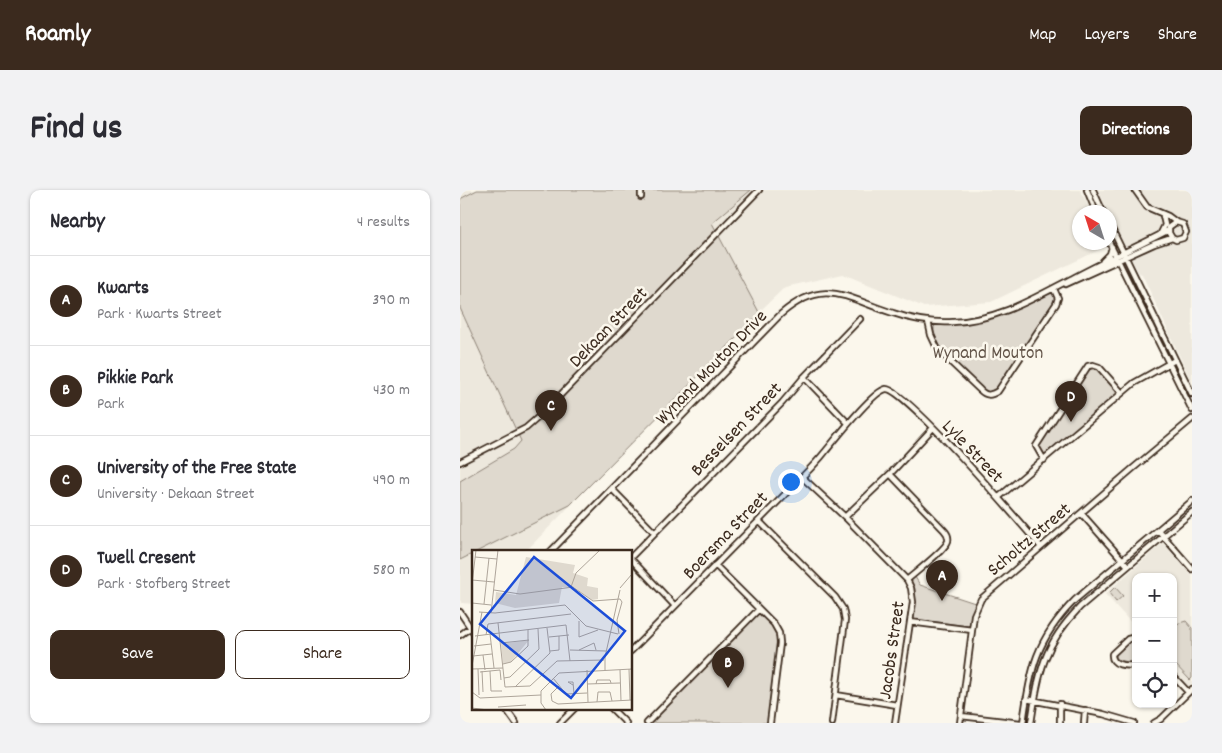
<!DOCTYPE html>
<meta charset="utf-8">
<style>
:root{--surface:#fff;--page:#f2f2f3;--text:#2b2b33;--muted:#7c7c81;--line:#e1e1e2;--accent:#3b2a1e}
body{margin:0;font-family:Dekko,sans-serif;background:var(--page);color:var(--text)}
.controls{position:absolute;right:15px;bottom:15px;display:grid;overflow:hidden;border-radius:10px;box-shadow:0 1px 4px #0004}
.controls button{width:45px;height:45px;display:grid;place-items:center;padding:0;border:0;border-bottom:1px solid var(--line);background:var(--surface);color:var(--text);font:25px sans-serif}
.compass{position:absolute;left:612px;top:15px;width:45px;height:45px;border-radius:50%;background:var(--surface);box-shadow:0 1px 4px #0004;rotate:321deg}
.you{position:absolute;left:330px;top:291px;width:18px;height:18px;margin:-12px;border:4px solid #fff;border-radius:50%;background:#1a73e8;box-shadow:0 0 0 8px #1a73e833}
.badge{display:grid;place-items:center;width:32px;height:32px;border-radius:50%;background:var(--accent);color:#fff;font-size:16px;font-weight:700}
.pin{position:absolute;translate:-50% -41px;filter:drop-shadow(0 1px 2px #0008)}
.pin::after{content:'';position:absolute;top:26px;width:18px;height:15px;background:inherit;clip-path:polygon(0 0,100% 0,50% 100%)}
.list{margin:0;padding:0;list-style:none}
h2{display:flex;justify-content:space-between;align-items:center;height:65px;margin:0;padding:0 20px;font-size:21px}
h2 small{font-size:16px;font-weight:400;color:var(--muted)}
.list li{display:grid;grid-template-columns:32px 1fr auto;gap:15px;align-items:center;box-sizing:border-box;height:90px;padding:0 20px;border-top:1px solid var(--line)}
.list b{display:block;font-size:19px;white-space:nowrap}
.list p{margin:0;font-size:16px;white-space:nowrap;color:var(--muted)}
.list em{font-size:16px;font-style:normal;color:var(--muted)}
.actions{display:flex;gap:10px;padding:15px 20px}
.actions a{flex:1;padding:11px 0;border:1px solid var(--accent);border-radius:10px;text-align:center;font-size:18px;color:var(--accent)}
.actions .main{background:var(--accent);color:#fff}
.icon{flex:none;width:28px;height:28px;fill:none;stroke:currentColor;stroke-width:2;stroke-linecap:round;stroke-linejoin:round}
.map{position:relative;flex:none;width:732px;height:533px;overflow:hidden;border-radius:10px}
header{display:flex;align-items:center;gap:30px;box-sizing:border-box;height:70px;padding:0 25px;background:var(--accent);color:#fff}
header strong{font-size:24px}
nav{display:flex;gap:28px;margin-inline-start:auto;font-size:18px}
.intro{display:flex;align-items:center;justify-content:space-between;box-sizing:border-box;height:120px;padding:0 30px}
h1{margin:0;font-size:35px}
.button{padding:12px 22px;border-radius:10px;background:var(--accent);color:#fff;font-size:18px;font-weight:700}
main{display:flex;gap:30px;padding:0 30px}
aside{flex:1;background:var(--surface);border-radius:10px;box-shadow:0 1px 4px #0004}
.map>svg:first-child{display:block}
.built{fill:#ede8dd}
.green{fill:#dfd9ce;stroke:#8d8276}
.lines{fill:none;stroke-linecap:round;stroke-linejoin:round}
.minor-casing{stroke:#3b2a1e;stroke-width:8}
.minor{stroke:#fbf7ec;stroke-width:4.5}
.labels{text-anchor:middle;stroke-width:5;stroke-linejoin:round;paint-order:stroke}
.street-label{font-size:19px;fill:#3b2a1e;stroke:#fbf7ec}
.park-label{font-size:19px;fill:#64564a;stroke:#fbf7ec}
.inset-road{fill:none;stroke:#aea59a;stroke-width:1}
.view{fill:#1d4ed8;fill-opacity:0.15;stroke:#1d4ed8;stroke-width:2.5}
.inset-edge{fill:none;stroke:#3b2a1e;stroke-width:2.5}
</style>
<header>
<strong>Roamly</strong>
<nav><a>Map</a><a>Layers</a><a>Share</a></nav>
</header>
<div class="intro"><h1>Find us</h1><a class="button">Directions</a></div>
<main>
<aside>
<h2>Nearby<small>4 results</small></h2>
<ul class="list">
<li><span class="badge">A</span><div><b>Kwarts</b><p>Park · Kwarts Street</p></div><em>390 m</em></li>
<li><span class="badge">B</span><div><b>Pikkie Park</b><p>Park</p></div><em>430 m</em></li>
<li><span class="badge">C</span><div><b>University of the Free State</b><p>University · Dekaan Street</p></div><em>490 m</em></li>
<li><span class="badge">D</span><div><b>Twell Cresent</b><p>Park · Stofberg Street</p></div><em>580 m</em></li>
</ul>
<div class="actions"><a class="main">Save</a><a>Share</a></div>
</aside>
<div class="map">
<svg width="732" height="533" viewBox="0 0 732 533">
<rect width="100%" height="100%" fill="#fbf7ec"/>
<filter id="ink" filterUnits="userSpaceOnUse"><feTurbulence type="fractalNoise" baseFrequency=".02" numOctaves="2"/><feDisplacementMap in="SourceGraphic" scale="10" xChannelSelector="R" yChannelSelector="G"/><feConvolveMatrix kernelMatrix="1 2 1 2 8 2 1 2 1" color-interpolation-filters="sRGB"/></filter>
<g filter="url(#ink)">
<!-- built -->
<path class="built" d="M0,0H620L632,22H620V52L643,53L641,59L531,112L464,117L383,84L325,97L301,120L65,362H14V414L2,413L0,410Z
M638,0H732V193L682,84L679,83L666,59Z
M703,353L732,386V493L728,496L713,479V387H676V438L645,404Z"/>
<!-- green -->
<path class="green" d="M17,0H291L252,33L300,124L110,315L0,370V291L54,259L61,251L0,118V9Z
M594,103L598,107L540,199L530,202L522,199C508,185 472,157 474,137L477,134C526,134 546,125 590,104Z
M634,177L637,178L655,198L657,206L590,264C583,265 581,264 577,257L627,182Z
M455,387L460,395L515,413L510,434L508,436L455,429L453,426L455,408V399L451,389Z
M655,397L663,406L656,412L649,403Z
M300,420L314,432L320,447L309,533H191Z
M726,431L732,438V488L730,490L713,472V435Z
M676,449V472L671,473L657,469L656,465C660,458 668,450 676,449Z"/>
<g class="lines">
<!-- minor casing -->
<g class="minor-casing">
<path id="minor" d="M627,0L636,22
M633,0L643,22
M675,0L687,17L708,26L716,32
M181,7V0
M650,35L732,204
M701,43L705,35L703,26
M649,52L732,220
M643,71L650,64L652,57
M606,94L694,54L712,48L716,50L723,48L726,42L723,34L716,32L709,37V43L712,48
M468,131L471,145L478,160L520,200C526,206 530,206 538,201L596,114L598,108L594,99
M344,187L388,233
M584,270L576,256L628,176L633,175L639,177L662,203
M0,272L66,238L82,224L299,0
M430,284L484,340C487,343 489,346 488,351C486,359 455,383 447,390
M342,287L385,327L447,390L451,398L453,412L435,533
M152,299L194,342
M539,307L674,193L715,170
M621,323L668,376
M385,327L430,284L473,238
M299,331L375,407L383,419L385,430L372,533
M698,340L732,379
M90,362L321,124C365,86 387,109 433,123C453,130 473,133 493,132C539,130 574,108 613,88C644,71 677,57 709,40
M171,367L322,213L344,187L400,129
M171,369L215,416
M255,375L314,434L319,443L320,453L310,533
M0,422L12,440
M450,432L512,440
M0,445L14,435
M676,447L668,449L652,464C651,476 666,476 676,475
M171,461L342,287C350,279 358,271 365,262C375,250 413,201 426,199C444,197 563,336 581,357
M713,486L728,502
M376,505L437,515
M566,509L643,524L674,533
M46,519L56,533
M152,519L166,533
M501,526L561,533
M100,533L114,519
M187,533L299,419
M500,533L514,425L521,409L671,280L732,229
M563,533C570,480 576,449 615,410L732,311
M571,533C579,482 583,455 620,417L732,322
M600,533V514
M624,533L625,520
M694,533L701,529L732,499"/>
</g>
<!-- minor -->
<use href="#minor" class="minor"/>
</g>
</g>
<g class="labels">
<!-- street labels -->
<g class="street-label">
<text transform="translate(147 136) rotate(-46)" y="7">Dekaan Street</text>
<text transform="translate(250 176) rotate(-46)" y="7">Wynand Mouton Drive</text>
<text transform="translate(275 238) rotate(-46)" y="7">Besselsen Street</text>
<text transform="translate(514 260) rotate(46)" y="7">Lyle Street</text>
<text transform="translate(264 344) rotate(-46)" y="7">Boersma Street</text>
<text transform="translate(568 348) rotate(-40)" y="7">Scholtz Street</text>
<text transform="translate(430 460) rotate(-82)" y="7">Jacobs Street</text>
</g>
<!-- park labels -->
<g class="park-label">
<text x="528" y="168">Wynand Mouton</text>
</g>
</g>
<!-- overview -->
<g transform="translate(12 360)">
<rect width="160" height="160" fill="#fbf7ec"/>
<path d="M54,7L103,15L101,23L116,28L115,36L126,38V49L120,50L102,37H90L87,53L43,58L23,53L24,42L44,45ZM57,90L39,112L31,114L29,94Z" fill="#dfd9ce"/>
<path class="inset-road" d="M3,7L25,9M0,30L22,32M0,34L4,0M99,37L104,23L128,0M148,38L160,24M22,40L48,44L101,37L121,51L148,49L150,52L145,70L147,84M0,53L19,55M12,54L17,8M7,62L23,63L93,55L114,76L146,84M19,63L26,0M107,71V87L126,80M26,73L33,137L58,136L85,111L132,110M18,84L22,118M14,85L16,74L99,64M3,86L94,75L98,111M77,87L97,85M29,93L57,90M2,96L19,94M98,100L134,101M107,100L122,93L124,100M78,101L87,100V86M11,105L13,120M1,106L20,104M31,114L39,112L56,96V80M0,116L10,62M0,119L31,118M6,119L7,145M157,119L158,150M115,120L116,152M148,120L149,151M10,121L11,142M18,121L19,141H30M133,121V107L148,40M8,122L28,120L29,130M32,128L38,127L67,99L66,79M81,128L94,144L115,143M115,134L148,133M124,134L125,130H138L139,133M101,135L96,132H101L102,144M87,136L79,144L80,151L86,154L160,150M43,137L78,103L75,78M0,142L8,148L69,145M125,152L126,142H138L140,151M26,157L54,155M0,158L16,160M74,160L69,153V141L87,123L160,119"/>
<path class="view" d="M62,7L153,81L99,148L8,74Z"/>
<rect width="160" height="160" class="inset-edge"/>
</g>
</svg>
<div class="controls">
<button>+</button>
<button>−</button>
<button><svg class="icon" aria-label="locate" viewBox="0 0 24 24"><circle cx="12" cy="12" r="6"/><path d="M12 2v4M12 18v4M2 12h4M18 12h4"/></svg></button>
</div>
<svg class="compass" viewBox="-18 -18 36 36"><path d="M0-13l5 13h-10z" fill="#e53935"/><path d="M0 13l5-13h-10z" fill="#7c7c81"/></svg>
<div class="you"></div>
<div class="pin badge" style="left:482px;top:411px">A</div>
<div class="pin badge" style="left:268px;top:498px">B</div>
<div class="pin badge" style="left:91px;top:241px">C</div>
<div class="pin badge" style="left:611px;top:232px">D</div>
</div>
</main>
